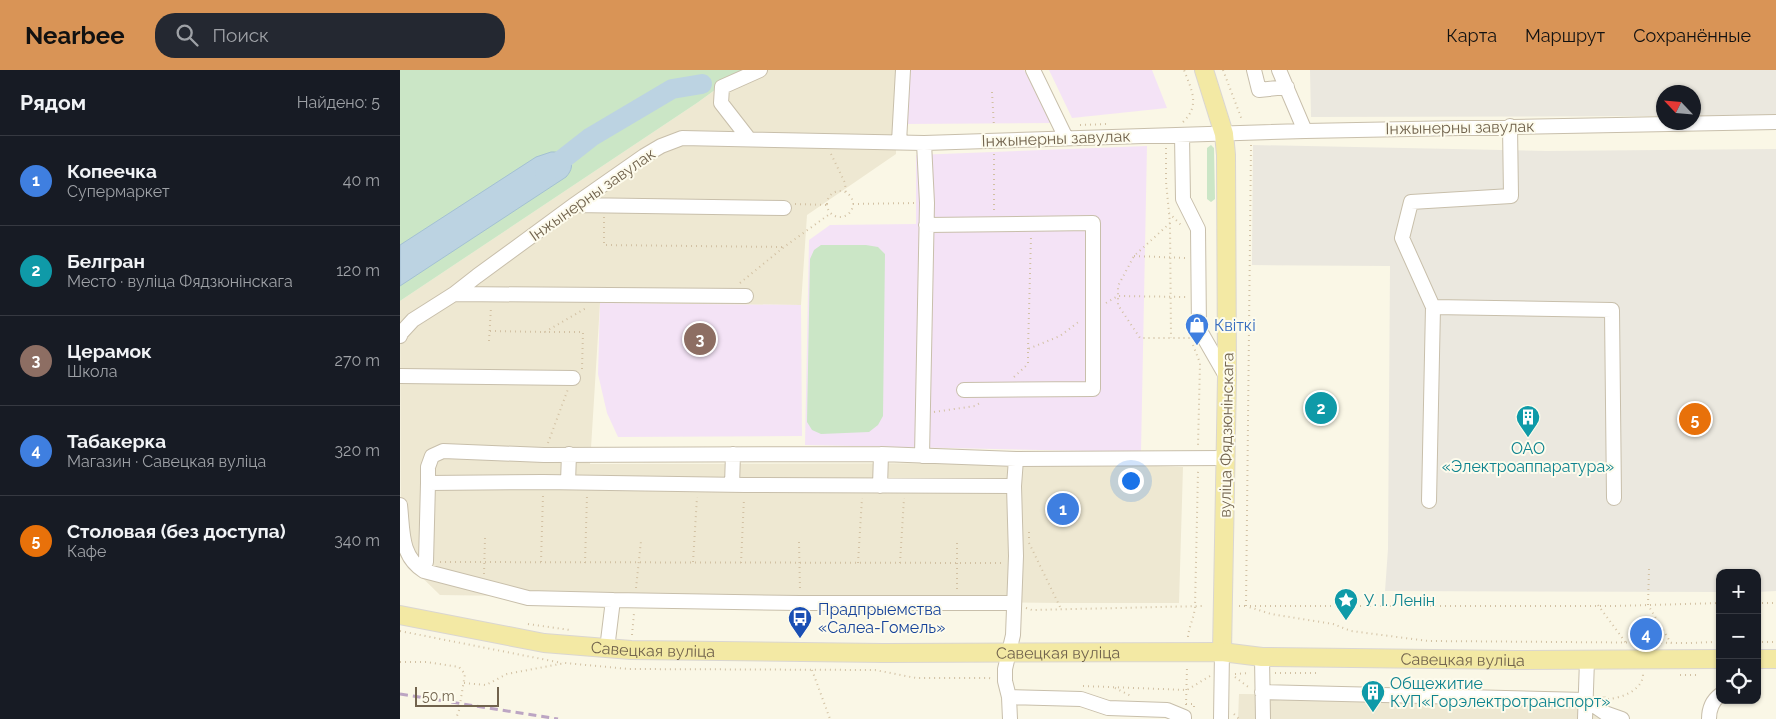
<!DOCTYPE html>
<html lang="ru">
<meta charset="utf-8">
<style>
:root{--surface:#171b24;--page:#242831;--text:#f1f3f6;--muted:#9ea1a6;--line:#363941;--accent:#d99456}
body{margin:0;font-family:Raleway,sans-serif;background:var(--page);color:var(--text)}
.controls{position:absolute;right:15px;bottom:15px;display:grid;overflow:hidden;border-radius:10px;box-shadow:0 1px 4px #0004}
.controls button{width:45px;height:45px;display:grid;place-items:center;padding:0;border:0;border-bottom:1px solid var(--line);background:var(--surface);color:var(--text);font:25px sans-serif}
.compass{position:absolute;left:1256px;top:15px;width:45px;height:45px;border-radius:50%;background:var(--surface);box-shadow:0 1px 4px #0004;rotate:296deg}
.scale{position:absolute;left:15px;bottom:12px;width:84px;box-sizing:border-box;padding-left:5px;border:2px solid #71634d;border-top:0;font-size:14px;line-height:18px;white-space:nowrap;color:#71634d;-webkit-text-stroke:4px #fdfbec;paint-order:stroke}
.you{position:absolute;left:730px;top:410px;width:18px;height:18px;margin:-12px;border:4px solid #fff;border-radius:50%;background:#1a73e8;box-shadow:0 0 0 8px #1a73e833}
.badge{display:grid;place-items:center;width:32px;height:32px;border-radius:50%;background:var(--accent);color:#fff;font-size:16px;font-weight:700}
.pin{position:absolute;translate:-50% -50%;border:2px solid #fff;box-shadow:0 1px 5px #0006}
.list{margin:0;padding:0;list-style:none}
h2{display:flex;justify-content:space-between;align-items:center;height:65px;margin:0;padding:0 20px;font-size:21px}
h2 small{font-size:16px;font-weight:400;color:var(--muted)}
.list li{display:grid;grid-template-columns:32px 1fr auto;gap:15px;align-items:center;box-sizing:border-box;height:90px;padding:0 20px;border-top:1px solid var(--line)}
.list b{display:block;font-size:19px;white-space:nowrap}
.list p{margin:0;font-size:16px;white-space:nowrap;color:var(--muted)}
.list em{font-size:16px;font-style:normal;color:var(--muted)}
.icon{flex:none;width:28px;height:28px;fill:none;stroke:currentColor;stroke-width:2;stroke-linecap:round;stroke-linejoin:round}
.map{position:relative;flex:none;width:1376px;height:649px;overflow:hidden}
header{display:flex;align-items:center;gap:30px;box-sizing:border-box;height:70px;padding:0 25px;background:var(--accent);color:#111}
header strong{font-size:24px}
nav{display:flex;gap:28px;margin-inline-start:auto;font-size:18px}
.search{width:350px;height:45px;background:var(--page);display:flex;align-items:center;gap:12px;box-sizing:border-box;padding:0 18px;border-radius:20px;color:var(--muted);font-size:19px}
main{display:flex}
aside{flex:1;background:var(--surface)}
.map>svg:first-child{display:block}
.residential{fill:#eee8d2}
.industrial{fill:#ebe8df}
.education{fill:#f4e3f6}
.green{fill:#cbe6c6}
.water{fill:#bcd3e2;stroke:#a3c0d3}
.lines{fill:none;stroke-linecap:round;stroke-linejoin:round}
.river{stroke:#bcd3e2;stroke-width:20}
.minor-casing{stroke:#c8bfab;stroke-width:16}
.major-casing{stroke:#dad6d1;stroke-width:20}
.path{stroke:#d2c1a3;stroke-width:2;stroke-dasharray:1 4;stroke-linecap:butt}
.minor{stroke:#fff;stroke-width:14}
.major{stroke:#f3e9a4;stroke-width:18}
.rail{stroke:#bca5c3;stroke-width:3;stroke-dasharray:8 5;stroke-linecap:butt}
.labels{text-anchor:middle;stroke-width:4;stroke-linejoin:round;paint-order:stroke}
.street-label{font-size:16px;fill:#71634d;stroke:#fdfbec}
.shop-label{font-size:16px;fill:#366cbe;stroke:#fdfbec;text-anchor:start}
.culture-label{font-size:16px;fill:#0d838f;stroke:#fdfbec;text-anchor:start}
.transit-label{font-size:16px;fill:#164399;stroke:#fdfbec;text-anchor:start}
</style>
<header>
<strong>Nearbee</strong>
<div class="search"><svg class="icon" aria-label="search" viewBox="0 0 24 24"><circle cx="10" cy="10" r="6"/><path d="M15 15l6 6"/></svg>Поиск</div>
<nav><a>Карта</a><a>Маршрут</a><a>Сохранённые</a></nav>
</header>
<main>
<aside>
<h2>Рядом<small>Найдено: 5</small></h2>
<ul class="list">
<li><span class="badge" style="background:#3f7fe0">1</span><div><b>Копеечка</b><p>Супермаркет</p></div><em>40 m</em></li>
<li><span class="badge" style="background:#0f9aa8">2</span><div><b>Белгран</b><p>Место · вуліца Фядзюнінскага</p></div><em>120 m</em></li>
<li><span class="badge" style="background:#8d6e63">3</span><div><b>Церамок</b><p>Школа</p></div><em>270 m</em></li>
<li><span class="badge" style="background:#3f7fe0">4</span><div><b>Табакерка</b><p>Магазин · Савецкая вуліца</p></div><em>320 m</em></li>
<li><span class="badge" style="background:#e8710a">5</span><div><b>Столовая (без доступа)</b><p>Кафе</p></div><em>340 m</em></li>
</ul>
</aside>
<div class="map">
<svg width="1376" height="649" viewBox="0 0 1376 649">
<rect width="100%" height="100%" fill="#faf7e6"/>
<!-- residential -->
<path class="residential" d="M346,0H495L496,84L407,145L401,235L200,233L190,394L673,393L783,397L779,533H662L40,525L1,487L0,231L297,33L330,9Z
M839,624L1206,626L1205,649H838Z"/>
<!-- industrial -->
<path class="industrial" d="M910,0H1376V45L1294,46V22H1264L1263,46L911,47Z
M853,75L1146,81L1376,79V521L1357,522V503H1320V522L985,521L988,479L990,196L852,195Z"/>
<!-- education -->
<path class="education" d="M511,0H624L652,53L505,54Z
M649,0H752L767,38L672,48Z
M747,76L741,382L405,375L409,170L430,155L516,154V85Z
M200,233L401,235L402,366L218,367L207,343L198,304Z"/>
<!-- green -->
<path class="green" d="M0,0H346L330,9L297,33L0,231Z
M811,75L814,78L815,129L811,132L807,129V78Z
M421,175H466L478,177L485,184L483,346L478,355L469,362L421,364L412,360L407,352L410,189L414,180Z"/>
<!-- water -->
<path class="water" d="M151,82C167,81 179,93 166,107L0,216V175L136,87Z"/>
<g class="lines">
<!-- river -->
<path class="river" d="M145,103L191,67L272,19L302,14"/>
<!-- minor casing -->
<g class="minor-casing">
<path id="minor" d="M633,0L666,68
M854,0L859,20L887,17
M879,0L905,61
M782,65L783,129L798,159L799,259L826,306
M349,69L321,33L322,17L360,0
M499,72L503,0
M174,135L384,138
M526,155L693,153V319L564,320
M54,224L346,226
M1033,237L1212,240L1214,428
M0,266L1,263L13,250L54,224L77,206L174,135L244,86L261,76L282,68L524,73L905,61L1376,52
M0,306L173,308
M522,386L527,133L524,73
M168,412L169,384
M28,413V397L32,386L43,381L144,385L481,384L616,389L825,388
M332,415L333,384
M480,416L481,384
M1029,431L1033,237L1002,168L1011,132L1111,126L1110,56
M0,435C3,461 0,486 24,501L128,528L213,530L207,579
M26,492L28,413L143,412L345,415L614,416
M213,530L400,533H613
M862,587L863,649
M862,622L1186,630L1205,643L1222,649
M609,627L681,629L708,638L767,640L784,647V649
M610,649L609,627L605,611V599L613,565L616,486L614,416L616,389
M821,649L822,582
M1185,649L1187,590
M1309,649C1309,640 1312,631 1320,625"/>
</g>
<!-- major casing -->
<g class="major-casing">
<g id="major">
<path d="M804,0L824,64L826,85L827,307L822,582"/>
<path id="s1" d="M0,545L144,573L231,580L483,583L822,582L862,587L1116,590L1320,589"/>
<path d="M1357,589H1376"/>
</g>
</g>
<!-- path -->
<path class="path" d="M823,0L842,50
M592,22L594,57
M783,52C801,35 791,19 784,0
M680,55L708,54
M851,75L846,536L871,544L933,554L951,561L1028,571L1290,573L1314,572
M766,78V112L770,153L771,268
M431,84L445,113L446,123
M594,84V141
M427 134a13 13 0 1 1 26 0a13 13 0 1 1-26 0Z
M395,134L428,135
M453,134L516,133
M769,143L781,155
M204,147V175L384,177
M770,153L734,186L718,216V235L740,268H790
M734,186L786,188
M340,213L384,177L431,143
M706,233L718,226L787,227
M90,261L145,262
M89,271L91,237
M793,275L800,293L798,376
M628,279L631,166
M182,299L183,262H145L186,238
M614,307L628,294V279L660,266L681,250
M534,342L575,336L580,333
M148,373L168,319
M629,468V461
M399,472L400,520
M557,473V520
M629,473L661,539
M40,492L603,493
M141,492L143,425
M293,492L297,427
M185,493L187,425
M341,493L344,428
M458,493L462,428
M500,493L504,428
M1249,499L1248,535L1271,573
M84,504L85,468
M236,518L241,471
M1357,533H1376
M1198,535L1226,573
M839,536H845
M850,536H1215L1320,533
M626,538L632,540L803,536
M400,545V567
M128,554L170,560
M0,561L162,593
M232,565L234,543
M788,567C789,556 794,548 795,537L798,401
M1357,572H1376
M0,592H26L59,597L65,604L59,640L56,649
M412,600L430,649
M875,603H917
M835,604L850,603
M1280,605H1300
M835,607L851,619
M64,613L86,615L107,604L165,593L229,599L475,600L516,608H589L594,609
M683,616L787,620L810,606
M715,618L731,626
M1208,629C1222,628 1243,620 1243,604
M786,634H794V638
M786,635L787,597
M834,644L839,649"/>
<!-- minor -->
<use href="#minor" class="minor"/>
<!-- major -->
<use href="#major" class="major"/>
<!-- rail -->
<path class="rail" d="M0,624L158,649"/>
</g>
<!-- icons -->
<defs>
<g id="shop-pin" transform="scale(1.25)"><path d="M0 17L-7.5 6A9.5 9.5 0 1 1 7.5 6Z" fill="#3f7fe0" stroke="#fdfbec"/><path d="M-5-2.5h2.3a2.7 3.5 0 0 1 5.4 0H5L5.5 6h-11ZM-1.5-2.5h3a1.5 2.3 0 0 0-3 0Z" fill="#fff"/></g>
<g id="building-pin" transform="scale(1.25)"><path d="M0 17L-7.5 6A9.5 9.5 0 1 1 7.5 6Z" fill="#0f9aa8" stroke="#fdfbec"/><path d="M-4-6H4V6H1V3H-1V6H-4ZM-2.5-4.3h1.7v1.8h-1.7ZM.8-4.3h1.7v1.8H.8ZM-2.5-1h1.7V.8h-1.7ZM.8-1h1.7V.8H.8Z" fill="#fff"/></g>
<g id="sight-pin" transform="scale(1.25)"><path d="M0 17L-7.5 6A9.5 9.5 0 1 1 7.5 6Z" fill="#0f9aa8" stroke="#fdfbec"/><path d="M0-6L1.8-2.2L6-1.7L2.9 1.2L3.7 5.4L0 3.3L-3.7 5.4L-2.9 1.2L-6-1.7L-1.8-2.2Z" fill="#fff"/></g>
<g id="bus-pin" transform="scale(1.25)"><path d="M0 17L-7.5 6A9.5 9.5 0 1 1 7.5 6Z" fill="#1a4fb4" stroke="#fdfbec"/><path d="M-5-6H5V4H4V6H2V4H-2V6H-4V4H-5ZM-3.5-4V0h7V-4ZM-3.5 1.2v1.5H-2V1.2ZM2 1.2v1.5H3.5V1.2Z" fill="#fff"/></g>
</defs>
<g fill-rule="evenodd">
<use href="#shop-pin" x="797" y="255"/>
<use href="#building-pin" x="1128" y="347"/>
<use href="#sight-pin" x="946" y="530"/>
<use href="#bus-pin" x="400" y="548"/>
<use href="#building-pin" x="973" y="622"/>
</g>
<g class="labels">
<!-- street labels -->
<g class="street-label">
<text transform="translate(1060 57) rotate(-1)" y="6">Інжынерны завулак</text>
<text transform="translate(656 68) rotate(-2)" y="6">Інжынерны завулак</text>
<text transform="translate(192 124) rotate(-35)" y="6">Інжынерны завулак</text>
<text transform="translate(826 365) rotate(-89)" y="6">вуліца Фядзюнінскага</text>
<text dy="6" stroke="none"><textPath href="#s1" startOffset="256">Савецкая вуліца</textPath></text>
<text dy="6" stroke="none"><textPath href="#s1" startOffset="661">Савецкая вуліца</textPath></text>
<text dy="6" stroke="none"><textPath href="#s1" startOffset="1066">Савецкая вуліца</textPath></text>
</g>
<!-- shop labels -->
<g class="shop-label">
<text x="814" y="261">Квіткі</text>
</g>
<!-- culture labels -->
<g class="culture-label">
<text x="1128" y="384" text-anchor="middle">ОАО<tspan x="1128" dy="18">«Электроаппаратура»</tspan></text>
<text x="964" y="536">У. І. Ленін</text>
<text x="990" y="619">Общежитие<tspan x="990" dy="18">КУП«Горэлектротранспорт»</tspan></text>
</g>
<!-- transit labels -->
<g class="transit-label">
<text x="418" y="545">Прадпрыемства<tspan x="418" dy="18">«Салеа-Гомель»</tspan></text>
</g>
</g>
</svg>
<div class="controls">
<button>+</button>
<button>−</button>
<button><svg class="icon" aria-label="locate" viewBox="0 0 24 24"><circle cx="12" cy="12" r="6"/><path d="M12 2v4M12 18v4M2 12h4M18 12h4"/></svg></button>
</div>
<svg class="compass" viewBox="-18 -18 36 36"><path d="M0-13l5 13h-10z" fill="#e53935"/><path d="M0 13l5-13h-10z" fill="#9ea1a6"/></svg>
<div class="scale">50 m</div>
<div class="you"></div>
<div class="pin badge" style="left:663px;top:439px;background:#3f7fe0">1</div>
<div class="pin badge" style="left:921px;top:338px;background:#0f9aa8">2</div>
<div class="pin badge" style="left:300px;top:269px;background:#8d6e63">3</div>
<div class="pin badge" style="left:1246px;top:564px;background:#3f7fe0">4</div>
<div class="pin badge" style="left:1295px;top:349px;background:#e8710a">5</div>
</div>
</main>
